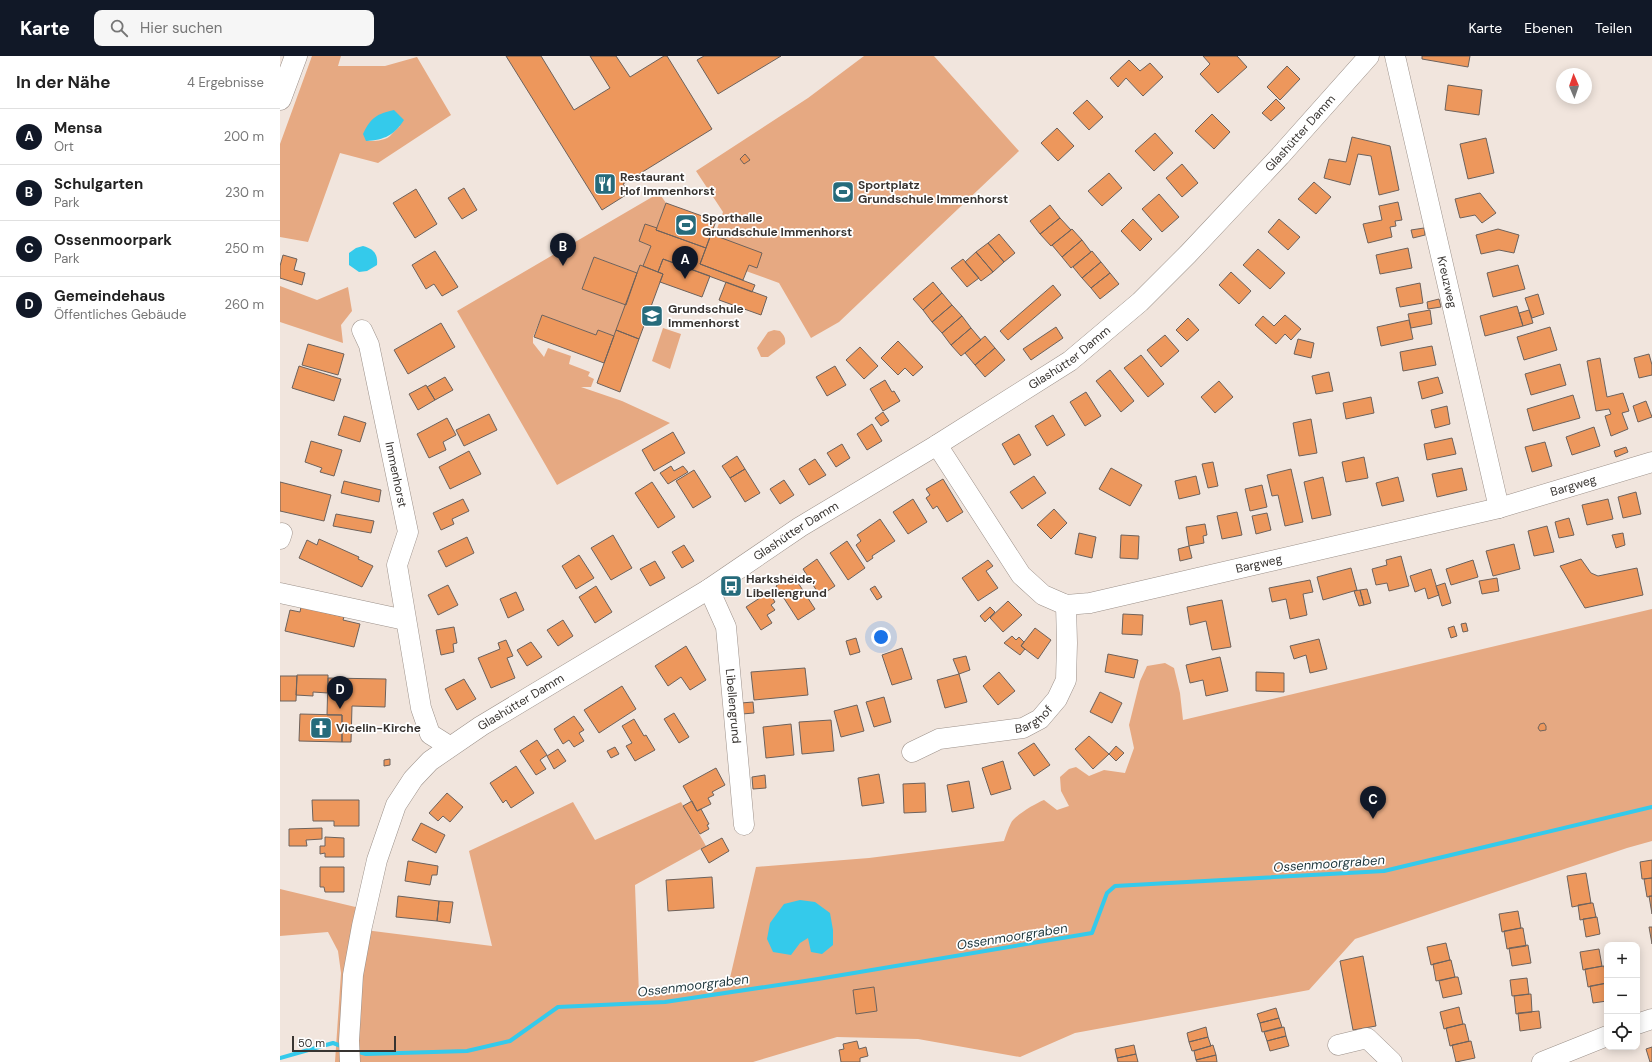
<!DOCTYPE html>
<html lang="de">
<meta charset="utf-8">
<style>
:root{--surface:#fff;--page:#f6f6f6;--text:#222;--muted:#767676;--line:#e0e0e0;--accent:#111827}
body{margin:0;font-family:"DM Sans",sans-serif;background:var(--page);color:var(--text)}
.controls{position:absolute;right:12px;bottom:12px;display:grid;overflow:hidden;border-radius:8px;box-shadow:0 2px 10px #0003}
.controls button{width:36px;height:36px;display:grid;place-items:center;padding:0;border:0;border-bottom:1px solid var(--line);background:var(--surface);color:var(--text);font:20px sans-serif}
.compass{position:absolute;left:1276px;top:12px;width:36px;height:36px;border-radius:50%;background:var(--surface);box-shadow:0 2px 10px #0003;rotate:358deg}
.scale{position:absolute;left:12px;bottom:10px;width:104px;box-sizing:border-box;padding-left:4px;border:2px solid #383431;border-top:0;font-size:11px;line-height:14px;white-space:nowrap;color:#383431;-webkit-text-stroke:3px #fff;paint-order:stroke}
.you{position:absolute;left:601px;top:581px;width:14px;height:14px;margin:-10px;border:3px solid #fff;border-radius:50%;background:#1a73e8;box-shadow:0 0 0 6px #1a73e833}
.badge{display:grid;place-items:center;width:26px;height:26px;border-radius:50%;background:var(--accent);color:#fff;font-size:13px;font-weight:700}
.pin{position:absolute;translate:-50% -33px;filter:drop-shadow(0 1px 2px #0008)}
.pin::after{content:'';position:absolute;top:21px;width:14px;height:12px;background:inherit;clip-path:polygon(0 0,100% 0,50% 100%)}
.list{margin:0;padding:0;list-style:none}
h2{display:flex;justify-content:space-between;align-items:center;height:52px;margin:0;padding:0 16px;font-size:17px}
h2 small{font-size:13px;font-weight:400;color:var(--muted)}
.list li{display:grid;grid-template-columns:26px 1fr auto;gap:12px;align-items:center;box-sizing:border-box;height:56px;padding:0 16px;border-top:1px solid var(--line)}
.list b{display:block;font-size:15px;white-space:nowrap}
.list p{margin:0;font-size:13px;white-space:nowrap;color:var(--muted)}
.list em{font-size:13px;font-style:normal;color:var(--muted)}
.icon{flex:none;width:22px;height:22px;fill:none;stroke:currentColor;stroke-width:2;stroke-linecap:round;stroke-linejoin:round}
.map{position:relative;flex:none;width:1372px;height:1006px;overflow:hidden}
header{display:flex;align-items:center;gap:24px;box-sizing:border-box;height:56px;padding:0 20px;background:var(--accent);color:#fff}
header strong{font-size:19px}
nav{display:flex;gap:22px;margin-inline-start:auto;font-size:14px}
.search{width:280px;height:36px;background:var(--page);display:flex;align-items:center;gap:10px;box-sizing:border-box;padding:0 14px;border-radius:8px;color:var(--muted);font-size:15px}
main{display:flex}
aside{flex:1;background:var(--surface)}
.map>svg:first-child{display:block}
.green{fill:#e6a982;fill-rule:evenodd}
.water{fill:#34caeb}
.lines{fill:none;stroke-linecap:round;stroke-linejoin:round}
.stream{stroke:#34caeb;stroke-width:4}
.building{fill:#ed975c;stroke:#6d625c}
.minor-casing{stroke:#9c918a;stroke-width:21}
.major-casing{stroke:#9c918a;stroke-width:23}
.minor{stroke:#fff;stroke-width:20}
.major{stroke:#fff;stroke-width:22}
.labels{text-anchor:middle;stroke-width:3.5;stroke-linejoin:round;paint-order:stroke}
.street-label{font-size:12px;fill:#383431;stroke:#fff}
.poi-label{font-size:12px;font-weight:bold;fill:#383431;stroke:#fff;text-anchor:start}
.water-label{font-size:13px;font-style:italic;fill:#1f373d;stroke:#fff}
</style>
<header>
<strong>Karte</strong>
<div class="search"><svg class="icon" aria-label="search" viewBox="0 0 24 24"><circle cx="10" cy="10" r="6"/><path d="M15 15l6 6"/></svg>Hier suchen</div>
<nav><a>Karte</a><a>Ebenen</a><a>Teilen</a></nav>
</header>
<main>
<aside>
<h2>In der Nähe<small>4 Ergebnisse</small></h2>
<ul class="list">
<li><span class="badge">A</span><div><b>Mensa</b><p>Ort</p></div><em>200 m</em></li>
<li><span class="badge">B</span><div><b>Schulgarten</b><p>Park</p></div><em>230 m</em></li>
<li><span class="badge">C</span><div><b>Ossenmoorpark</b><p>Park</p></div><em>250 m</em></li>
<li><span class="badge">D</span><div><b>Gemeindehaus</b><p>Öffentliches Gebäude</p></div><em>260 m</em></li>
</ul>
</aside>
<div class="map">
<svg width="1372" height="1006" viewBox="0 0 1372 1006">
<rect width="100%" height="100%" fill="#f1e5dd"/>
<!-- green -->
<path class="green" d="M32,0H61L58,10H105L137,1L171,59L98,107L60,97L28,186L0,181V88ZM120,70C116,73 113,77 110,80C104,85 94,85 87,85Z
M584,0H654L739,95L559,266L531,282L499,227L427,201L443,156L416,115L528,42Z
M379,137L386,147L377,172L359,185L371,190L363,210L360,209L357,217L314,201L302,233L346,249L334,280L318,274L316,279L262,259L253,281V287L264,301L268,292L291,300L289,308L310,316L308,320L314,323L311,331H301L342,345L390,367L277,429L177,255Z
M0,230L37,244L68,231L72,255L61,269L63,287L0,266Z
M383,272L401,278L390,313L372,305Z
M494,274L500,275C504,279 506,282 505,288L488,301H481L477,292L488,276Z
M1372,553V785L1347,792L1075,883L1029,934L795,977L740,1001L638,983L557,981L473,1006H55L61,917L58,895L48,876L0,880V833L88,854L85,874L212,890L189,795L293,746L315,784L401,746L426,790L355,829L359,939L449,926L476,811L589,802L724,785C726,779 728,773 731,767C734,760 756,747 764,744L777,754L789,750L781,735L780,721L789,713L796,711L809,720L824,714L845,717L854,692L849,669L860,625L867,610L885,607L894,612L900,637L903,664Z"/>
<!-- water -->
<path class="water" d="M114,54L124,64C114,79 105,84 86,85L83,78C91,61 97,58 114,54Z
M83,190C94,193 98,198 97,209L87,215L79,216L69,209V197L76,192Z
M520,844L535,846L550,857L553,874V889L542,898L531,896L528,882L520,887L511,899L493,896L487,883L490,867L504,848Z"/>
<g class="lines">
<!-- stream -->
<path class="stream" d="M75,995L86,998L187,995L230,985L278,951L385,946L538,923L812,877L827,837L835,830L1104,815L1372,751
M0,1002L53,987L64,991"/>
</g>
<!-- building -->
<path class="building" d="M226,0H261L294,54L330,32L310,0H336L350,21L384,0H387L432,73L343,128L349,137L322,154Z
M424,0H501L438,38L417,4Z
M923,0H957L967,11L938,37L920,18L930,8Z
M1142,0H1190L1188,11L1142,3Z
M849,4L860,15L870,7L883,21L863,40L846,22L838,31L830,22Z
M1007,10L1020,23L1000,44L987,31Z
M1168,29L1202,34L1199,59L1165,54Z
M996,43L1005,52L991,65L982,57Z
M807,44L823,61L809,74L793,57Z
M932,58L950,76L934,93L915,75Z
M777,72L794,90L778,105L761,87Z
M875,77L893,97L874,115L855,95Z
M1072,81L1110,90L1119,134L1099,139L1091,100L1078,98L1070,129L1044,122L1049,103L1066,106Z
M1206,82L1214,117L1188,123L1180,88Z
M465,98L470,104L464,108L460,103Z
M902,108L918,127L902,141L886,122Z
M829,117L842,132L822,150L808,135Z
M1034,126L1051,141L1036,158L1018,143Z
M184,132L197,154L182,163L168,142Z
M136,133L157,168L135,182L113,147Z
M1200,137L1216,157L1202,167L1195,159L1180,162L1175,143Z
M879,138L899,161L882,176L862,153Z
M1118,146L1122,164L1115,165L1116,170L1110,171L1112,181L1088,187L1083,168L1102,164L1099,150Z
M386,147L436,165L426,192L376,174Z
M770,149L780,162L760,178L750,165Z
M780,162L791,174L771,190L760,178Z
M853,163L872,183L860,195L841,175Z
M999,163L1020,181L1008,194L988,176Z
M365,168L377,172L376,174L426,192L420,208L475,229L472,236L383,203L378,216L363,210L371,190L359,185Z
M1144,172L1145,179L1133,182L1131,174Z
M792,173L802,184L782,201L772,189Z
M1218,173L1239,179L1234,197L1219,194L1201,198L1196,179Z
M431,178L482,197L477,212L469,209L463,224L420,208Z
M719,178L735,197L724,206L708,187Z
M802,184L811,196L791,212L782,201Z
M708,187L724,206L713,216L696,196Z
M1128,192L1132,212L1100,218L1096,199Z
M978,193L1005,217L990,233L963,209Z
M155,195L178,231L162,240L154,228L146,233L132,209Z
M812,195L821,206L802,222L793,211Z
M696,196L713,216L701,225L685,206Z
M3,199L17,203L14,214L25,217L22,229L0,222V210Z
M314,201L357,217L346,249L302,233Z
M383,203L430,220L422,241L380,226L383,218L378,216Z
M683,203L699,222L687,231L671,212Z
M821,206L830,217L811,232L802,222Z
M360,209L383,218L359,283L336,274Z
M1238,209L1245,233L1213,241L1207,217Z
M951,216L971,235L959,248L939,229Z
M830,217L839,228L820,243L811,232Z
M446,226L487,241L481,259L439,244Z
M653,226L662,237L643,254L633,243Z
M1140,227L1143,247L1120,251L1116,232Z
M773,229L781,239L728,284L720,275Z
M662,237L672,249L652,266L643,254Z
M1258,238L1264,258L1252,262L1245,242Z
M1159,243L1161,251L1148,253L1147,246Z
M672,249L682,260L662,277L652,266Z
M1237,250L1243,270L1205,280L1200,260Z
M1150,254L1152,268L1131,272L1128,258Z
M1249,254L1253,267L1243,270L1239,257Z
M262,259L316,279L318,274L334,280L324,307L254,281Z
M1005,259L1021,273L1011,284L1005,278L996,288L975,269L983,260L994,270Z
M682,260L691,272L671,289L662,277Z
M908,262L919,274L907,285L896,274Z
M1129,264L1133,283L1101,290L1097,271Z
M161,267L175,291L128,318L114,294Z
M776,271L783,282L751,304L743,293Z
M1270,271L1277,294L1244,304L1237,281Z
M691,272L701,284L681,300L671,289Z
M336,274L359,283L340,336L317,327Z
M885,279L899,295L881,311L867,294Z
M705,280L715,292L695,309L685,297Z
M1018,283L1034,287L1031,302L1014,298Z
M618,285L643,311L633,320L625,312L618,319L601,302Z
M28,288L64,298L58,319L22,309Z
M1152,290L1156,309L1123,315L1120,296Z
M580,291L598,310L584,323L566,304Z
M715,292L725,304L705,321L695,309Z
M1369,298L1372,309V319L1359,322L1354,302Z
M861,299L884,328L868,341L844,312Z
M1320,302L1327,341L1343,337L1349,355L1342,357L1348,373L1331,380L1325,360L1331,358L1329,353L1316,355L1307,305Z
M1280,308L1286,329L1251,339L1245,318Z
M19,310L61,323L54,345L12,332Z
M555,310L566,329L547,340L536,321Z
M830,314L854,345L841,356L816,325Z
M1049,316L1053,335L1036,338L1032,320Z
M165,321L173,334L155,344L147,331Z
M1158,321L1163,337L1142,343L1138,326Z
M605,324L612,336L614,335L620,345L603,355L590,333Z
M939,325L953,341L935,357L921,341Z
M146,329L155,344L138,354L129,338Z
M806,336L821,360L805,370L790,346Z
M1293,339L1300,362L1253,375L1247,353Z
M1091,341L1094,357L1066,363L1063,347Z
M1366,345L1372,361L1358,366L1353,350Z
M1167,350L1170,368L1155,372L1151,354Z
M603,356L609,365L601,370L595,362Z
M209,358L217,374L184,390L176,374Z
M773,359L785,379L767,390L755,370Z
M64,360L86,367L80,386L58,379Z
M167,362L176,379L163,386L166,394L149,402L137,378Z
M1031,363L1037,397L1019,400L1013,367Z
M592,368L602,385L587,394L577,378Z
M1314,371L1320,390L1292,399L1286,381Z
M393,376L405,397L374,415L362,394Z
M739,378L751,399L734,409L722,388Z
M1172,382L1176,398L1147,404L1144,388Z
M31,385L62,394L54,420L40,416L42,412L25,406Z
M1265,386L1272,410L1252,416L1245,391Z
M562,388L570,402L556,411L547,397Z
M1346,391L1348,396L1336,401L1334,395Z
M189,395L201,418L170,433L159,411Z
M457,400L465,413L450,422L442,410Z
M1084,401L1088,422L1066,426L1062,406Z
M535,403L546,419L529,429L519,413Z
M933,406L938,430L928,432L922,408Z
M391,410L394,415L403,410L408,416L388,428L380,417Z
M831,412L862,429L850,450L819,433Z
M1182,412L1187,434L1157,441L1152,418Z
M465,413L480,437L465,446L450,422Z
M1011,413L1023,466L1005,470L998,439L992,440L987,419Z
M414,414L431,441L413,452L396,425Z
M754,420L766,437L742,453L730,436Z
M916,420L920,438L899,443L895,425Z
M1043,421L1051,459L1032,463L1024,426Z
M1118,421L1124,445L1102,450L1096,427Z
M663,423L683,456L667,466L657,450L653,453L646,442L650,439L646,433Z
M504,424L514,439L500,448L490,433Z
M64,425L101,434L99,446L61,437Z
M0,426L51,439L44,465L0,455Z
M372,426L395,461L378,472L355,437Z
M982,429L987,451L970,455L965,433Z
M1356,436L1361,458L1343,462L1338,441Z
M183,443L189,455L172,463L174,468L161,474L153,457Z
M633,443L647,466L628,478L613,456Z
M1328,443L1333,463L1307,469L1302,449Z
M774,453L787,467L771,483L757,469Z
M957,456L962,479L942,483L937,460Z
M987,457L991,474L976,478L972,460Z
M56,458L94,465L91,477L53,470Z
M1289,462L1294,479L1279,482L1275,466Z
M600,463L615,485L592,500L593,502L587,506L576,489L581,485L577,479Z
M925,468L927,479L923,480L924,487L909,490L906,471Z
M1267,470L1274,496L1254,500L1248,475Z
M799,477L816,481L812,502L795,498Z
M1343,477L1345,489L1336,492L1332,479Z
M333,479L352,512L331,524L311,492Z
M841,479L859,480L858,503L840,502Z
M187,481L194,497L166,511L158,495Z
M39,483L79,501L78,503L93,510L82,531L19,502L27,484L37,489Z
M567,485L585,512L568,524L550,497Z
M1234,488L1240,513L1213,520L1206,495Z
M404,489L414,505L402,512L392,496Z
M909,490L912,502L900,505L898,493Z
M299,499L314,522L296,533L282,510Z
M1121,500L1129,530L1109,535L1107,527L1096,529L1092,513L1107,509L1106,504Z
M537,503L555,530L540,540L523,513Z
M1301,503L1311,517L1318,520L1357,512L1363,539L1305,552L1280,510Z
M708,504L713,510L706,515L718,532L698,545L682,522Z
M1193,504L1198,521L1171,529L1166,513Z
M375,505L385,522L370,530L360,513Z
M1071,512L1077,534L1043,544L1037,521Z
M1151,513L1159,539L1148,543L1145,532L1135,536L1130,520Z
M513,519L535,553L518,564L496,530Z
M1217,522L1219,535L1202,538L1199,525Z
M1030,524L1033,536L1023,538L1027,559L1010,563L1006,543L992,546L989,532Z
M1165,527L1171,547L1162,550L1156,530Z
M168,529L178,549L158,559L148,539Z
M316,530L332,556L315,567L299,541Z
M595,530L602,541L597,544L590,533Z
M1087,533L1091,547L1084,549L1080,534Z
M1080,534L1084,549L1079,550L1074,535Z
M236,536L244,554L228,562L220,543Z
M489,536L495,546L491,549L495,554L487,559L492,567L481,574L466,551Z
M942,544L951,591L932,594L926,565L910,569L907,551Z
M728,545L742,559L723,576L710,562Z
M21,551L64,561L63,564L80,568L74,591L5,575L10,554L20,556Z
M710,551L715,556L705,566L700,560Z
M843,558L863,559L862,579L842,578Z
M283,564L293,580L278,590L267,574Z
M1186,567L1188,575L1183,576L1181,568Z
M1174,570L1177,580L1171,582L1168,572Z
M174,571L177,587L173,588L174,596L161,599L156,574Z
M755,572L771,584L758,603L741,590Z
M732,580L736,584L739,581L744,586L741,590L745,593L740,599L724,587Z
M576,582L580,596L570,599L566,585Z
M1039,583L1047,613L1030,617L1026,599L1014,603L1010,590Z
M226,584L233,600L227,602L235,622L211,632L198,602L220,593L218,587Z
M251,586L262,601L247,610L237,594Z
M406,590L426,624L410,634L401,621L388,630L375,610Z
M622,592L632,623L612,629L602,599Z
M828,598L858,604L854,622L825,616Z
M686,600L690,614L679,618L673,603Z
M940,601L948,635L926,640L923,624L910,627L906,609Z
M525,612L528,639L474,644L471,616Z
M719,616L735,635L718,649L703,630Z
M976,616L1004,617V636L976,635Z
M679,618L687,646L665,652L657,624Z
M17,619H48V637L33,636V640L16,639Z
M0,620H17L16,645H0Z
M48,622L106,623L105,651L72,650L71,686H62V659H47Z
M184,623L196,643L177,654L165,633Z
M342,630L356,653L319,677L304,654Z
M820,636L842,647L832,667L810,656Z
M604,641L611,666L594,671L586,646Z
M473,646L474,657L462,658L461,647Z
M577,649L584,675L561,681L554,655Z
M394,657L409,681L399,687L384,663Z
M20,658L62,659V686L19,685Z
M294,660L304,674L299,677L304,685L294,691L289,684L283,688L274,673Z
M354,663L364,680L366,679L375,694L355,705L346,690L352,687L342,670Z
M551,664L554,695L522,698L519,666Z
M1264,667L1266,670V674L1260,675L1258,672L1260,668Z
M511,668L514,699L486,702L483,671Z
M809,680L829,698L813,713L795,693Z
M257,684L267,699L260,704L266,713L256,719L240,695Z
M754,687L770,709L754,720L738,697Z
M836,690L844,697L836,705L829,698Z
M335,691L339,698L331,702L327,695Z
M278,693L286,705L274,713L267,700Z
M110,703V709L104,710V704Z
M723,705L731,733L711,739L702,712Z
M236,710L254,737L231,752L226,744L223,747L210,727Z
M436,712L445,729L432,736L434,739L428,742L431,748L417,755L403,730Z
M599,718L604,747L582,750L578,722Z
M485,719L486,732L473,733L472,721Z
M689,725L694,752L672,756L667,729Z
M645,727L646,756L624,757L623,728Z
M167,737L183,751L170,766L163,760L158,765L149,757Z
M32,744H79V770H54V765H33Z
M412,745L417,755L421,753L429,768L427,769L429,773L420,778L403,750Z
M141,767L165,779L156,797L132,784Z
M42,772V783L26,784L27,790H9V773Z
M45,781L64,782V801H45V797L40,798V790H45Z
M442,782L449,795L429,807L421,793Z
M1372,804V822L1362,823L1360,806Z
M128,805L158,810L157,819H152L150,829L125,825Z
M40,811H64V836H45L44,831H40Z
M1306,817L1311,847L1292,851L1287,820Z
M432,821L434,852L388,855L386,824Z
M1372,822V840L1367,841L1364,823Z
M118,840L159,845L157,865L116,861Z
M1369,840H1372V858Z
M159,845L173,846L170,867L157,865Z
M1311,847H1313L1316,861L1300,864L1298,849Z
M1238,855L1241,872L1222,876L1219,858Z
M1317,861L1320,878L1306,881L1303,863Z
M1369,871H1372V888Z
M1241,872H1243L1246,890L1227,893L1224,875Z
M1166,887L1170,904L1151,909L1147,891Z
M1248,889L1251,907L1232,910L1229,892Z
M1319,893L1322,910L1303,914L1300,896Z
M1083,900L1096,970L1073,974L1060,905Z
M1170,904H1171L1175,921L1156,925L1153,908Z
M1324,910L1327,927L1308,931L1305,913Z
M1175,921H1178L1182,938L1163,942L1159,925Z
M1247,922L1249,938L1232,940L1230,924Z
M1327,927V945L1313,947L1310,930Z
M594,931L597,955L576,958L573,934Z
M1251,938L1252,956L1236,958L1234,940Z
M1179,951L1183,968L1164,973L1160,956Z
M996,952L999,962L980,967L977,958Z
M1259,955L1261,972L1240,975L1238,957Z
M999,962L1002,971L982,976L980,967Z
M1183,968H1185L1189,985L1170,990L1166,972Z
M926,971L928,981L909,986L907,977Z
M1004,971L1006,980L987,985L984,976Z
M1006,980L1009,990L990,995L987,985Z
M928,981L931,990L912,995L909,986Z
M577,985L579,993L586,991L588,1000L580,1002V1006H561L559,994L564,993L563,988Z
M1191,985L1195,1002L1176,1006L1172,989Z
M854,989L856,998L837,1002L835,993Z
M933,989L936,999L916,1004L914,995Z
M1372,991V1006H1370L1366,993Z
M856,998L858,1006H838L837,1002Z
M936,999L937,1006H917L916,1004Z"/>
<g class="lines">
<!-- minor casing -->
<g class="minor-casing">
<g id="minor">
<path id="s1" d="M1115,0L1219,452"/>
<path id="s2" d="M82,274L89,289L128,476L117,509L141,652L150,678L169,690"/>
<path id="s3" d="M657,389L741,519L763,539L786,549L810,547L1219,452L1372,406"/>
<path d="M0,483L2,477"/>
<path id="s4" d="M429,533L446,571L464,769"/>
<path d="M0,537L125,564"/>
<path id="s5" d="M632,696L659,683L743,672L760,663L777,643L786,624L787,587L786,549"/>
<path d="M1357,968L1372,963"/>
<path d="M1058,989L1087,982L1112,1006"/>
<path id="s6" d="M70,1006L69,985L73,919L82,870L97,804L116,749L133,723L150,705L201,670L429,533L520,471L657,389L790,305L860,246L908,198L1000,100L1089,0"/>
<path d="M1262,1006L1327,980"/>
</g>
</g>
<!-- major casing -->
<g class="major-casing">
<path id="major" d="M0,43L16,0"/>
</g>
<!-- minor -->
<use href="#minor" class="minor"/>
<!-- major -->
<use href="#major" class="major"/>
</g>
<!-- icons -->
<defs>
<g id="restaurant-square" transform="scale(1.15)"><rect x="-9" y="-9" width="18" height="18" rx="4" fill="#266b7b" stroke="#fff"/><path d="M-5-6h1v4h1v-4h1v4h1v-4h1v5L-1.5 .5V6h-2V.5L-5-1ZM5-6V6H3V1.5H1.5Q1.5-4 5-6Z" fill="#fff"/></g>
<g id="stadium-square" transform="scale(1.15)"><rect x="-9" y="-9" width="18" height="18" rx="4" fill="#266b7b" stroke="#fff"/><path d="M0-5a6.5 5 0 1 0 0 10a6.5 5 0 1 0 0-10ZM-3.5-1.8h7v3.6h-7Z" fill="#fff"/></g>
<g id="school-square" transform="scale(1.15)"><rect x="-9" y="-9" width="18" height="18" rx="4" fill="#266b7b" stroke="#fff"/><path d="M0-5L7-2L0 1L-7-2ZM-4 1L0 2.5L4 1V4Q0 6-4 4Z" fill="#fff"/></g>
<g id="bus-square" transform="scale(1.15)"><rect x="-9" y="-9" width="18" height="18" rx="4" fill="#266b7b" stroke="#fff"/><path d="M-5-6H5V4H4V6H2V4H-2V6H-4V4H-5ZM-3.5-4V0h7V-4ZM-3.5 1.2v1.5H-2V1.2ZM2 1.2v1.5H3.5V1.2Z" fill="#fff"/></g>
<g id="church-square" transform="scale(1.15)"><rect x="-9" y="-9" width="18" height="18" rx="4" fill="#266b7b" stroke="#fff"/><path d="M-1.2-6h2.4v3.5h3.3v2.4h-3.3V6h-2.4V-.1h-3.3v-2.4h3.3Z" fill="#fff"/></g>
</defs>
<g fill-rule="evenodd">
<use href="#restaurant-square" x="325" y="128"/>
<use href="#stadium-square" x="563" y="136"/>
<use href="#stadium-square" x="406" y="169"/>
<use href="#school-square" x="372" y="260"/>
<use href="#bus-square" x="451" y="530"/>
<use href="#church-square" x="41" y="672"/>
</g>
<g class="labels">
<!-- street labels -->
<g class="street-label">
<text dy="4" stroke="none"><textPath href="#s6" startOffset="1398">Glashütter Damm</textPath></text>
<text dy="4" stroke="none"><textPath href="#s1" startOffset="232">Kreuzweg</textPath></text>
<text dy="4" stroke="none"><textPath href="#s6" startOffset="1075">Glashütter Damm</textPath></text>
<text dy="4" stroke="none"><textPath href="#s2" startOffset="149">Immenhorst</textPath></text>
<text dy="4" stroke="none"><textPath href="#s3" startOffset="731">Bargweg</textPath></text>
<text dy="4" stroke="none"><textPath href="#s6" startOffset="751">Glashütter Damm</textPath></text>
<text dy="4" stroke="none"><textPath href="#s3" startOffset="407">Bargweg</textPath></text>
<text dy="4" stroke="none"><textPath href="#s6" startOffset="427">Glashütter Damm</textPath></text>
<text dy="4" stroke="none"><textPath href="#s4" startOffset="121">Libellengrund</textPath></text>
<text dy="4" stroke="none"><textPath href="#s5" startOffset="128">Barghof</textPath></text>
</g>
<!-- poi labels -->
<g class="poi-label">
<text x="340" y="125">Restaurant<tspan x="340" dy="14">Hof Immenhorst</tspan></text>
<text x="578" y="133">Sportplatz<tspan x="578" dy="14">Grundschule Immenhorst</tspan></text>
<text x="422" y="166">Sporthalle<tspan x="422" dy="14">Grundschule Immenhorst</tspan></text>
<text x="388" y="257">Grundschule<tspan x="388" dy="14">Immenhorst</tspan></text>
<text x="466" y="527">Harksheide,<tspan x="466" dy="14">Libellengrund</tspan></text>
<text x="56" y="676">Vicelin-Kirche</text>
</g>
<!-- water labels -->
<g class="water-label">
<text transform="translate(1049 807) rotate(-4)" y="5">Ossenmoorgraben</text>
<text transform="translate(732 880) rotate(-9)" y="5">Ossenmoorgraben</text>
<text transform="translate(413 929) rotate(-7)" y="5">Ossenmoorgraben</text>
</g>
</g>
</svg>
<div class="controls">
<button>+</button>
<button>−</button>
<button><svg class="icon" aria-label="locate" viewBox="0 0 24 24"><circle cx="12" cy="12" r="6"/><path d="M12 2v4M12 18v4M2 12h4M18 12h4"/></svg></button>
</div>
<svg class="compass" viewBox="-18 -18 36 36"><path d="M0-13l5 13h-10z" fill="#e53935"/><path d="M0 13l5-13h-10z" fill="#767676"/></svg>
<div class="scale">50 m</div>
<div class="you"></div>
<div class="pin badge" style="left:405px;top:223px">A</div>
<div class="pin badge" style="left:283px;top:210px">B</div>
<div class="pin badge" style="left:1093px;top:763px">C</div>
<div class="pin badge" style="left:60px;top:653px">D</div>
</div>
</main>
